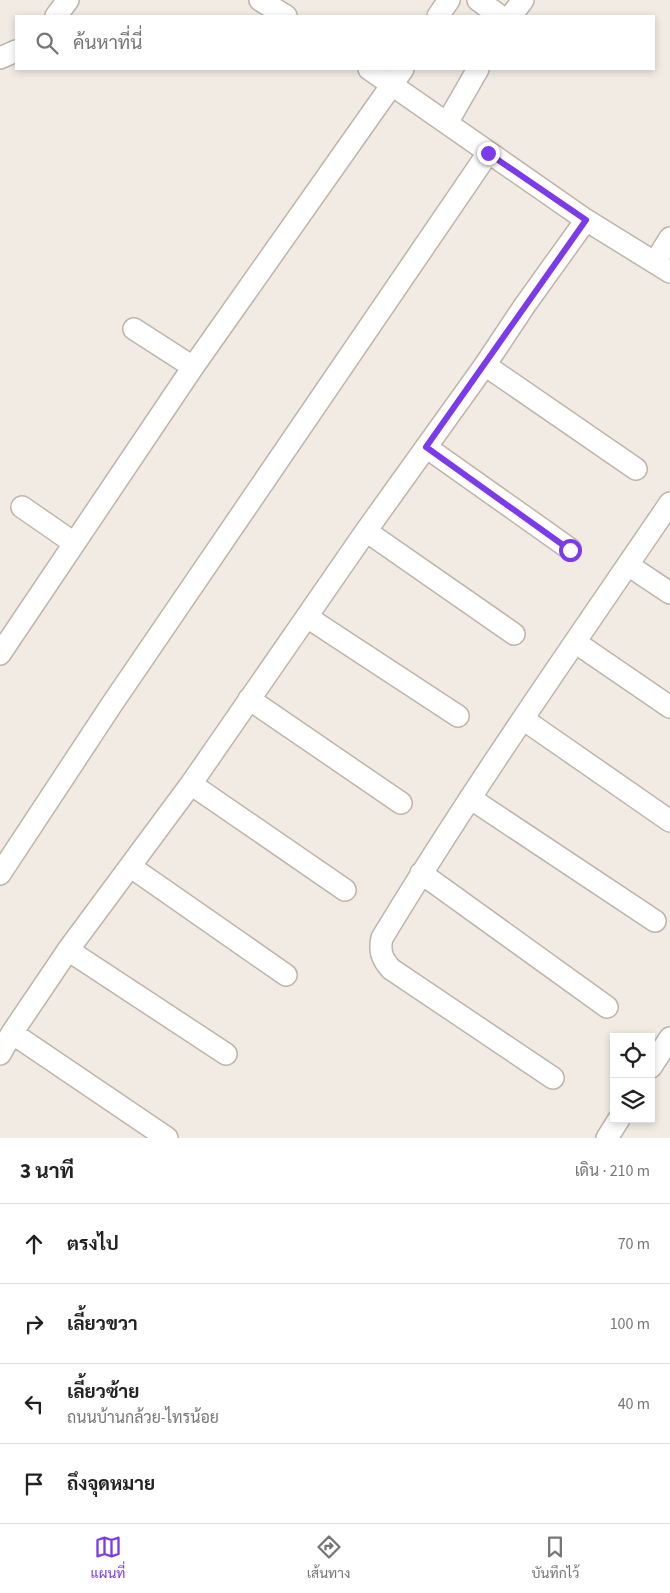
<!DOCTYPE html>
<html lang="th">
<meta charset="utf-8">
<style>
:root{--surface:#fff;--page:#f6f6f6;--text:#222;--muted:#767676;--line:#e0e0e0;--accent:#7c3aed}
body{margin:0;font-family:"Source Sans 3",Sarabun,sans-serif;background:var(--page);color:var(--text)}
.controls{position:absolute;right:15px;bottom:15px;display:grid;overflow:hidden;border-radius:0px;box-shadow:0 2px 8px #0003}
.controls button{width:45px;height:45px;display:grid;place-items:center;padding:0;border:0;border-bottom:1px solid var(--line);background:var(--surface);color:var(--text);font:25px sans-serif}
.stop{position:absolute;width:15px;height:15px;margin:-11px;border:4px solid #7c3aed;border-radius:50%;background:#fff}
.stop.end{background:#7c3aed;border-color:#fff;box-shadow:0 1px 5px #0008}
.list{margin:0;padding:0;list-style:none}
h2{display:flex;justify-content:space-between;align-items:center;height:65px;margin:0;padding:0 20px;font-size:21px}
h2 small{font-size:16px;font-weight:400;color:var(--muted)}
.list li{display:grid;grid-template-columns:32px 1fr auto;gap:15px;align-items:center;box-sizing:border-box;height:80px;padding:0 20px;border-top:1px solid var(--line)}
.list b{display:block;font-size:19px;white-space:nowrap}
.list p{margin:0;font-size:16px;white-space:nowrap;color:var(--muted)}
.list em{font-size:16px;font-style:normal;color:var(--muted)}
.icon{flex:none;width:28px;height:28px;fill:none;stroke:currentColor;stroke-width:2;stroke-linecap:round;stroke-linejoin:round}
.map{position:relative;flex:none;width:670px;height:1138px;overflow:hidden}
.search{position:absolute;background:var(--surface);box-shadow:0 2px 8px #0003;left:15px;right:15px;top:15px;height:55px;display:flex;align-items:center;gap:12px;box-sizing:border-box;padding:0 18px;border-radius:0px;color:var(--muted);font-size:19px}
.sheet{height:385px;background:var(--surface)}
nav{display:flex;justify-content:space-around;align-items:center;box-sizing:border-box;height:70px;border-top:1px solid var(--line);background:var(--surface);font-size:14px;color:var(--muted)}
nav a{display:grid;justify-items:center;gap:2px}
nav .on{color:var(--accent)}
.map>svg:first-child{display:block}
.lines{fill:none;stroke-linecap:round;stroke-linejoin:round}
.minor-casing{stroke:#bfb4aa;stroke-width:24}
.minor{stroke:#fff;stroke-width:21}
.route{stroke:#7c3aed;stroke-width:6}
</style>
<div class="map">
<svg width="670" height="1138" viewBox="0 0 670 1138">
<rect width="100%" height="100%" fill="#f1ebe4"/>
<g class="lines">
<!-- minor casing -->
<g class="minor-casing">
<path id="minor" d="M260,0L286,16
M478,0L500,16
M56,16L68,0
M438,16L449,0
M511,16L523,0
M0,58L16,51
M369,69L586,220L670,272
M447,123L478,69
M655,262L670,238
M134,329L193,367
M485,365L636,469
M426,447L570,549
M22,507L74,543
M366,531L514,634
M628,565L670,593
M307,617L458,716
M575,642L670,707
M0,654L193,367L403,69
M249,699L401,803
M523,719L670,821
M191,784L345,890
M470,798L655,921
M131,867L286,975
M421,873L607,1007
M0,874L112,704L488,153
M68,950L226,1054
M12,1033L167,1138
M0,1054L12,1033L68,950L191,784L366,531L485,365L525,305L586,220
M651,1067L670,1038
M553,1078L391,969C382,959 379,951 382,938C472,789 572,647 670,503
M607,1138L619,1119"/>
</g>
<!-- minor -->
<use href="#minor" class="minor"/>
</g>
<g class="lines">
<!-- route -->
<path class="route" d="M488,153L586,220L426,447L570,550"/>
</g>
</svg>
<div class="controls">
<button><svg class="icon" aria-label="locate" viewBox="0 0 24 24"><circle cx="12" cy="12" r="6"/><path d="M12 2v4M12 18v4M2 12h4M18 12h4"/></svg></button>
<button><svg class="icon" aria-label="layers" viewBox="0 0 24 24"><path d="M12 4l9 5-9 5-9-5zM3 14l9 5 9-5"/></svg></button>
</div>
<div class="stop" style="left:570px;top:550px"></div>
<div class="stop end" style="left:488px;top:153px"></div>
<div class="search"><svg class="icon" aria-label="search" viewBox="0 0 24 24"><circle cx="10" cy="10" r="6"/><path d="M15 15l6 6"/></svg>ค้นหาที่นี่</div>
</div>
<section class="sheet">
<h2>3 นาที<small>เดิน · 210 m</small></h2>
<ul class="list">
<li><svg class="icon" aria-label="ahead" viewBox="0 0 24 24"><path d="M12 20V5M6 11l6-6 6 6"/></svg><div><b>ตรงไป</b></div><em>70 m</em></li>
<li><svg class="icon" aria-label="right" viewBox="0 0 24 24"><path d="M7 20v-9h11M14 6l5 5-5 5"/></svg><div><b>เลี้ยวขวา</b></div><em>100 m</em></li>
<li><svg class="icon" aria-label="left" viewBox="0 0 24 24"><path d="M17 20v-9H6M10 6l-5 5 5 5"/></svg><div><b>เลี้ยวซ้าย</b><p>ถนนบ้านกล้วย-ไทรน้อย</p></div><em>40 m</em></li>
<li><svg class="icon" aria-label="arrive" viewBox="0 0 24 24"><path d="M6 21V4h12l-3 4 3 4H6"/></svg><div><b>ถึงจุดหมาย</b></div></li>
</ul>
</section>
<nav>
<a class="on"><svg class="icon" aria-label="map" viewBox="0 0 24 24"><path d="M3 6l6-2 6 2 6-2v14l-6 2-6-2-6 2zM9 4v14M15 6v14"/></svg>แผนที่</a>
<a><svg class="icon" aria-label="directions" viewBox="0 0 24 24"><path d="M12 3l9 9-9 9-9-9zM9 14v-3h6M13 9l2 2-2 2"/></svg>เส้นทาง</a>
<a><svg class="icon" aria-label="saved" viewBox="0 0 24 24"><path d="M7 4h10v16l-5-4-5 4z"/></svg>บันทึกไว้</a>
</nav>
